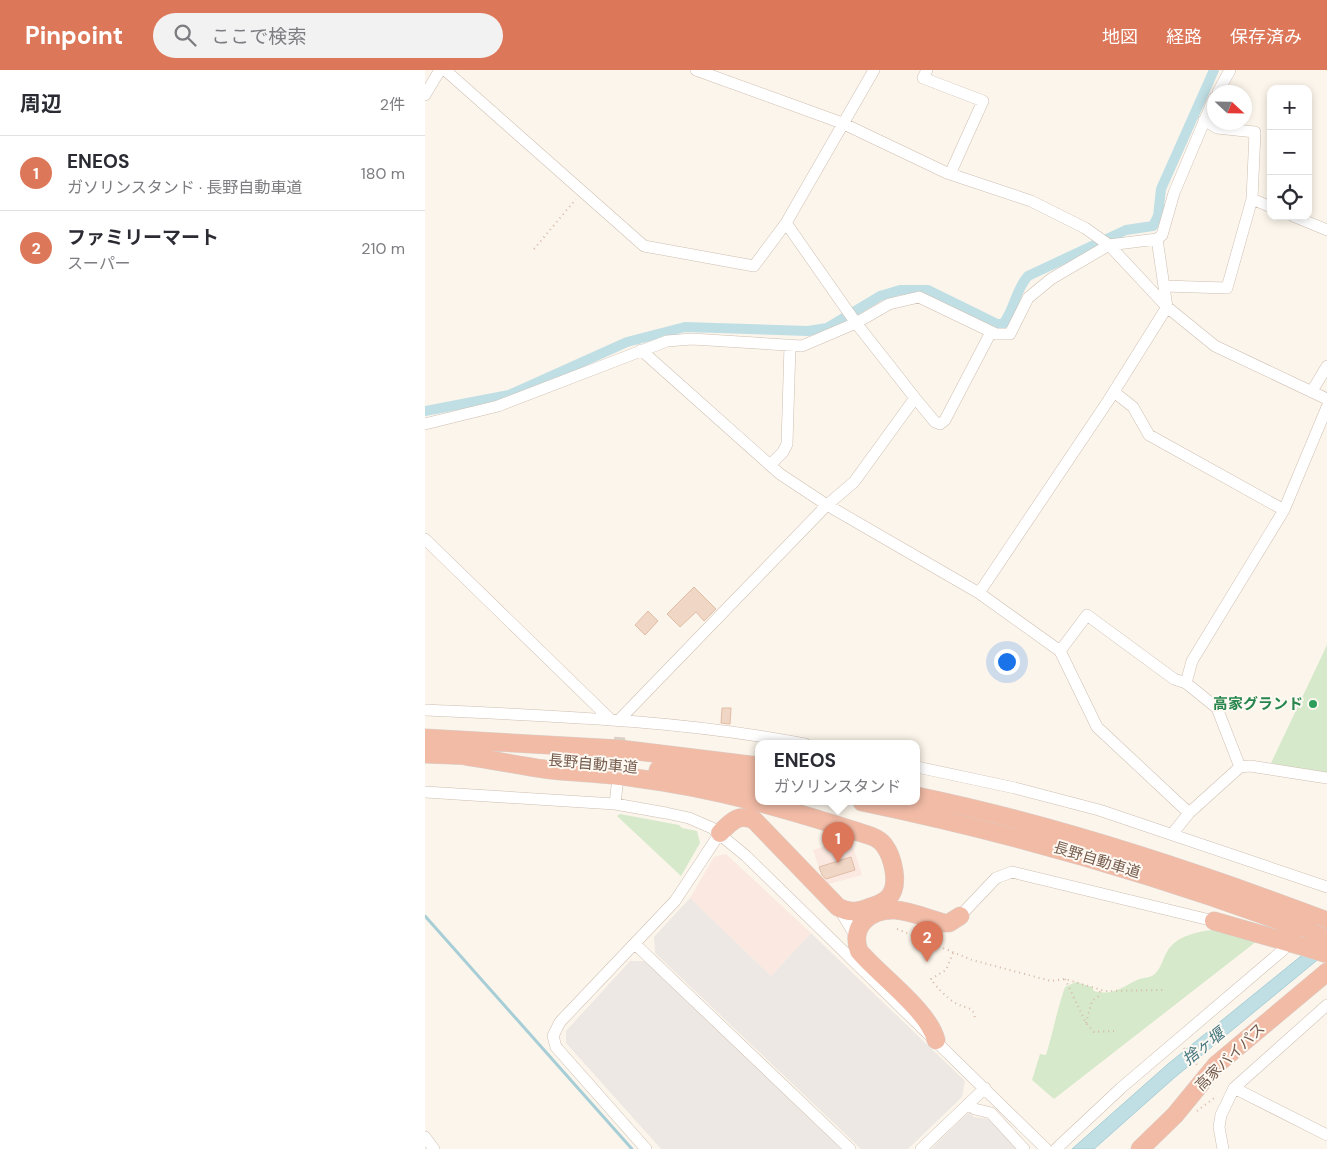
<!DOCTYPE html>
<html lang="ja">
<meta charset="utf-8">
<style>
:root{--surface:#fff;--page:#f2f2f3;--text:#2b2b33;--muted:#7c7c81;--line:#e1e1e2;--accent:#dd7759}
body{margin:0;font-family:"DM Sans","Noto Sans JP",sans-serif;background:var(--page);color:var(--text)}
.controls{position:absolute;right:15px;top:15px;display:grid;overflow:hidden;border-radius:10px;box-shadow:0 2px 8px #0003}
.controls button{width:45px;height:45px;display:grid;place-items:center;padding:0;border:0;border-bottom:1px solid var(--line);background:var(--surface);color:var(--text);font:25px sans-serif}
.compass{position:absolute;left:782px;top:15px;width:45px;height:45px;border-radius:50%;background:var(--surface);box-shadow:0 2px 8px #0003;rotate:112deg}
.you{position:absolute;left:581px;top:591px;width:18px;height:18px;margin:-12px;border:4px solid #fff;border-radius:50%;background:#1a73e8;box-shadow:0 0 0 8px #1a73e833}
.badge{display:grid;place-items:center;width:32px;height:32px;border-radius:50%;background:var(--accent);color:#fff;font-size:16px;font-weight:700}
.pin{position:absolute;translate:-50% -41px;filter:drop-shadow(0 1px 2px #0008)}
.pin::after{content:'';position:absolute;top:26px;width:18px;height:15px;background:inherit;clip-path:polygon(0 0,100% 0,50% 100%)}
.popup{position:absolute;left:330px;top:670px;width:165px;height:65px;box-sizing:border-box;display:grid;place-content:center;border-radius:10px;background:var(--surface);filter:drop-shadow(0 1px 4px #0005);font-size:16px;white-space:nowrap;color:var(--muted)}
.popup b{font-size:19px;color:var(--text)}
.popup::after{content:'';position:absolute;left:50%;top:100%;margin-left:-10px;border:10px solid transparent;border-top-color:var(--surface)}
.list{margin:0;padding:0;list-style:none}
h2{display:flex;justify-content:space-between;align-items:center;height:65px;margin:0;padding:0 20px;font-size:21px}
h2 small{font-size:16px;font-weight:400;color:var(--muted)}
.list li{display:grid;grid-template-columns:32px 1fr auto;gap:15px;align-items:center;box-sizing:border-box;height:75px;padding:0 20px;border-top:1px solid var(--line)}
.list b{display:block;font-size:19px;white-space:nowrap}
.list p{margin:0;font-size:16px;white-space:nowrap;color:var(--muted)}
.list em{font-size:16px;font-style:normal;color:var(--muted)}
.icon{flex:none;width:28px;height:28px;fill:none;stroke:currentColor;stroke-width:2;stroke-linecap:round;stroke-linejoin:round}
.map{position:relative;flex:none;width:902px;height:1079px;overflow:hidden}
header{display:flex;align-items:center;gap:30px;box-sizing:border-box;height:70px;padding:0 25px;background:var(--accent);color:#fff}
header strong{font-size:24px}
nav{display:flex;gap:28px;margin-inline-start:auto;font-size:18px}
.search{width:350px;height:45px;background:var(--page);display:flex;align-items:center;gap:12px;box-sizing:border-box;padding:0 18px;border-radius:28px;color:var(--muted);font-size:19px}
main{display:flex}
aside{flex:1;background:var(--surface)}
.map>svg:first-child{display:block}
.commercial{fill:#fbe8e0}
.industrial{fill:#ede8e3}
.green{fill:#d6e9ca}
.water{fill:#c0dfe5;stroke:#a7ced6}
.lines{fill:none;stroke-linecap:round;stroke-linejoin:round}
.stream{stroke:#a7ced6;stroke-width:3}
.canal{stroke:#c0dfe5;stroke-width:10}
.building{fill:#f0d6c4;stroke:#e1bda6}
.minor-tunnel{stroke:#dacfc4;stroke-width:11;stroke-dasharray:11 5.5;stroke-linecap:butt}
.minor-casing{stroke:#cebeb1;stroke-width:12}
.highway-casing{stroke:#d9d2ce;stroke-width:19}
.path{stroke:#d5b9a7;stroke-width:2;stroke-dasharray:1 4;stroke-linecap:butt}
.minor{stroke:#fff;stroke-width:11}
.highway{stroke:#f1bba6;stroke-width:18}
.highway-bridge-casing{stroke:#d9d2ce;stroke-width:19;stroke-linecap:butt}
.highway-bridge{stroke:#f1bba6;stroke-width:18}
.leisure-dot{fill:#2e9e5b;stroke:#fef9f2;stroke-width:2}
.labels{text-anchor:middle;stroke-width:4;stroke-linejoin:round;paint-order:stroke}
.leisure-label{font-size:15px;font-weight:bold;fill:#27864d;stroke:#fef9f2;text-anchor:end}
.street-label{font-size:15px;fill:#765d4f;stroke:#fef9f2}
.water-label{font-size:16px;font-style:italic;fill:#477780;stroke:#fef9f2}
</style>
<header>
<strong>Pinpoint</strong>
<div class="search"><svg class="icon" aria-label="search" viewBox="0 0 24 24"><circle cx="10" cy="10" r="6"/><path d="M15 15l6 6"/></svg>ここで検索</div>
<nav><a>地図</a><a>経路</a><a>保存済み</a></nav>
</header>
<main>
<aside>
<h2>周辺<small>2件</small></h2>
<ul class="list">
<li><span class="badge">1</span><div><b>ENEOS</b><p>ガソリンスタンド · 長野自動車道</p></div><em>180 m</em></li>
<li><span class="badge">2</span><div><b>ファミリーマート</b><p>スーパー</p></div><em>210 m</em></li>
</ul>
</aside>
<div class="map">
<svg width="902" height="1079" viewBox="0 0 902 1079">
<rect width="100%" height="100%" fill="#fcf5eb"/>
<!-- commercial -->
<path class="commercial" d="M416,763L426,771L437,805L400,815L388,780L400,776L397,770Z
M301,784L386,863L346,906L265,828L289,787Z"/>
<!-- industrial -->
<path class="industrial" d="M265,828L346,906L386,863L540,1011L537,1027L483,1079H436L230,883L229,867Z
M205,891H220L416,1079H236L141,973V961Z
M544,1042L549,1047L564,1049L593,1079H506Z"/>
<!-- green -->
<path class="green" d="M902,575V704L846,693Z
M195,744L254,755L257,758L272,761L275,773L256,806L192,746Z
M789,860L832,871L629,1029L607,1010L615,984L621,985C628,962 632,940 640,917L651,912L667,917L669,921C687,926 696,918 712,910C716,908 722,908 727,906C736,901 738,887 743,880C752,866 774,861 789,860Z"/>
<!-- water -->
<path class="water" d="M902,865V882L749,1008L669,1079H647L743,994Z"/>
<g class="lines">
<!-- stream -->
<path class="stream" d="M0,846L207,1079"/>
<!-- canal -->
<path class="canal" d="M0,341L84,325L202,272L260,257L383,261L402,258L455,226L475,220H503L572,254H578C590,239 590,220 603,206L701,160L728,156L733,146L736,119L789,0"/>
</g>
<!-- building -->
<path class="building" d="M269,517L291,539L279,551L271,542L255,557L242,544Z
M223,541L233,551L220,565L210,555Z
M297,638H306L305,654L296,653Z
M426,787L430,800L401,809L397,805L394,797Z"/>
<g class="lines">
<!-- minor-tunnel -->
<path class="minor-tunnel" d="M192,711L195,663"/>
<!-- minor casing -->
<g class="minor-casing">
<path id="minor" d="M20,0L219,176L329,196L361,153
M271,0L417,53L522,103L606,131L660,158L684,175L742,237L790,276L902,329
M502,0L498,8L558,31L525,104
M793,22L805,0
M0,25L15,0
M827,129L846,137
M868,146L902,160
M739,216L802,218L827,129L830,62L792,58L779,50
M216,280L355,404L402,435L554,523L635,581L672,657L764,743
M887,321L902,296
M689,322L708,337L724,365L859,440
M490,328L510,352L515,354L520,350L566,262
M0,354L73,336L242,271L267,269L377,276L431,253L464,234L494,227L571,264H585L603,228L626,209L684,175L732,169L737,165L749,123L789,28
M345,395L358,382L362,374L365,275
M0,469L185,649
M554,523L683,331L742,237L732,169
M635,581L662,545L749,609L761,613L792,638L815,697
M761,613L767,591L859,440L902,337
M0,640C128,646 255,650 380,674
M194,650L402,435L429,412L490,328L431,253L361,153L449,0
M492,697L590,718L674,740L902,817
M0,722L190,734L241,743L264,748L287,758L321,786L621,1079
M190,734L192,716
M748,763L764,743L815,697L825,696L902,708
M413,837L431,867
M535,846L571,808L587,802L789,851
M210,874L425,1079
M809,1018L902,1065
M543,1034L550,1039L566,1043L599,1079
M0,1067L9,1079
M221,1079L131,977L128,966L135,952L250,831L295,763
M496,1079L560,1018
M631,1079L696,1018L858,880
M798,1079L794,1057L796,1045L809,1018L902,935"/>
</g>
<!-- highway casing -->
<g class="highway-casing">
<path id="highway" d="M0,668L195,679L334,696
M0,684L50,686
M40,686C67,690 93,695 119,699C149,703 180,703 210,708C291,718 369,741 446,766C451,768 456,771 459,775C468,787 475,815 464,827C459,833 451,835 443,838C432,842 424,843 413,837L329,750C313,743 306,752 295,763
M233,700L334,714
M492,726C632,755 768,800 902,851
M437,732C591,764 740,807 888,863
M789,851L873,875
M511,970C504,941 454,905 434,881C425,856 445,839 470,840C486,841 504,849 519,853H524L535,846
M715,1079L750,1045L791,995L902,902"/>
</g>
<!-- path -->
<path class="path" d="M109,179L151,129
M472,859L547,890L626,911L640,909L680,921L738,920
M528,883L521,900L506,909C511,917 523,929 532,934C542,939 550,936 550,951
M640,909L661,953L669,962L689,961
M661,953L667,931L673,927L676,919
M759,978L773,996
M772,1041L792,1026"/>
<!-- minor -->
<use href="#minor" class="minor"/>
<!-- highway -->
<use href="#highway" class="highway"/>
<!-- highway-bridge casing -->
<g class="highway-bridge-casing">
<path id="highway-bridge" d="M888,863L902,869
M873,875L902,884"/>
</g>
<!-- highway-bridge -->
<use href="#highway-bridge" class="highway-bridge"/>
</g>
<!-- markers -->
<circle class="leisure-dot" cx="888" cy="634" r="5"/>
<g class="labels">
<!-- leisure labels -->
<g class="leisure-label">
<text x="878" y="639">高家グランド</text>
</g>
<!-- street labels -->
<g class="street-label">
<text transform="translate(168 694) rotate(5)" y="5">長野自動車道</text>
<text transform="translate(672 790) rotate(17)" y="5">長野自動車道</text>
<text transform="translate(805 987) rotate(-44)" y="5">高家バイパス</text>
</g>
<!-- water labels -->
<g class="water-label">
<text transform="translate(778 976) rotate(-39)" y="6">捨ヶ堰</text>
</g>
</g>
</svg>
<div class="controls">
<button>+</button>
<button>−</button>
<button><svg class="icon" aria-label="locate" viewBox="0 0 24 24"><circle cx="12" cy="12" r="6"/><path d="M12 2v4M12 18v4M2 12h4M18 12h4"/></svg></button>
</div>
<svg class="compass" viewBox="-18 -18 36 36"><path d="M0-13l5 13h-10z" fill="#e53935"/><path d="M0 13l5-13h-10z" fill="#7c7c81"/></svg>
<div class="you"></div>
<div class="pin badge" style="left:413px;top:793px">1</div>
<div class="popup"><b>ENEOS</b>ガソリンスタンド</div>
<div class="pin badge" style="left:502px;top:892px">2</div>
</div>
</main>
